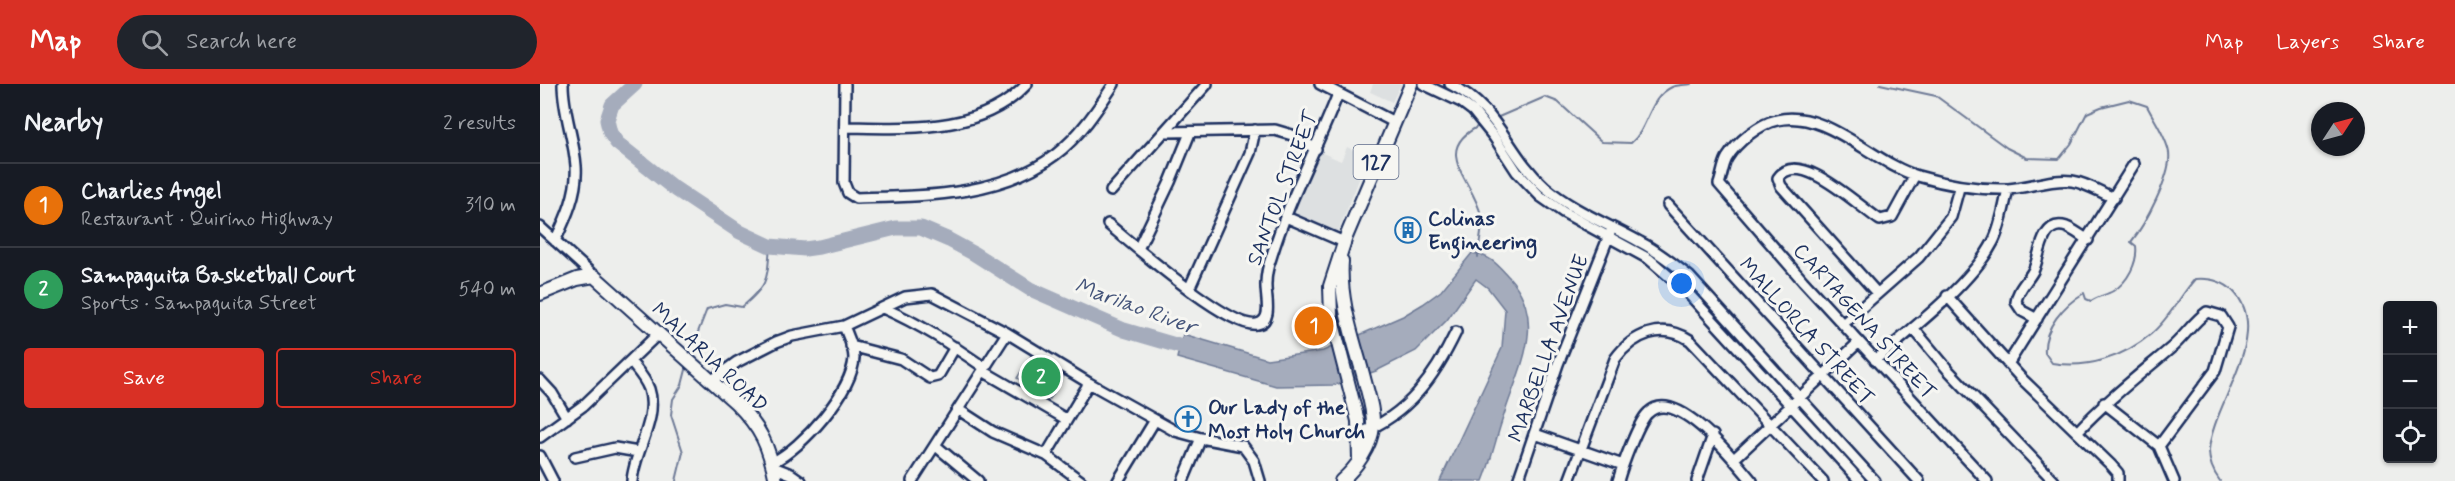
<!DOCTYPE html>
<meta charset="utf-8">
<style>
:root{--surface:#171b24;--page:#20242c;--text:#f1f3f6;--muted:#9ea1a6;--line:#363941;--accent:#d93025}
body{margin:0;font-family:Mynerve,sans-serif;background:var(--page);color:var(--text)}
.controls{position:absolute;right:18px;bottom:18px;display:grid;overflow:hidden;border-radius:6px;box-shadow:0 2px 4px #0004}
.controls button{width:54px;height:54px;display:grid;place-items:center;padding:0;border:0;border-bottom:2px solid var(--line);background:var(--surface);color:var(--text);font:30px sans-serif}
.compass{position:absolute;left:1771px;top:18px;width:54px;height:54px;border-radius:50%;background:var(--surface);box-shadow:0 2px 4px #0004;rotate:54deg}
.you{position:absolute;left:1142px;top:200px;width:21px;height:21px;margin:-15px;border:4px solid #fff;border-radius:50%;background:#1a73e8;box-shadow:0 0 0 9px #1a73e833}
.badge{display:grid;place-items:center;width:39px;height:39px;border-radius:50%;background:var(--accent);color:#fff;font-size:20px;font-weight:700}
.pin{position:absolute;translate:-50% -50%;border:3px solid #fff;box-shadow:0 2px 6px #0006}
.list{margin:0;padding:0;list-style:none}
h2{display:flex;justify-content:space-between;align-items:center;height:78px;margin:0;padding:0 24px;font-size:26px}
h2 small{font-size:20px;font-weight:400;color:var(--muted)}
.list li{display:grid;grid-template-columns:39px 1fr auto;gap:18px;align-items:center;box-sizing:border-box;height:84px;padding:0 24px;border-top:2px solid var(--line)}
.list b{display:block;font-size:22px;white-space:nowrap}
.list p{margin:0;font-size:20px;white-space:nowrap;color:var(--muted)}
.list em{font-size:20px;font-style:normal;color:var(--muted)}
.actions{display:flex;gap:12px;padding:18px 24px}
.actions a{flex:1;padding:14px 0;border:2px solid var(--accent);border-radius:6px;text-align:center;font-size:21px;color:var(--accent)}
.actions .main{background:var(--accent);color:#fff}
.icon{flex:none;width:33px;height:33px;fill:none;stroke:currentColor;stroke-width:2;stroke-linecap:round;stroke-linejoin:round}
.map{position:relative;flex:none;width:1915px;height:397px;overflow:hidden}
header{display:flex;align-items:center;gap:36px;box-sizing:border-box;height:84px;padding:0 30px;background:var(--accent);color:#fff}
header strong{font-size:28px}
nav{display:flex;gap:33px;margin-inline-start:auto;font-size:21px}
.search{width:420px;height:54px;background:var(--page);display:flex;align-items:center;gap:15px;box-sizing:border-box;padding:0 21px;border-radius:33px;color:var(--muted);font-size:22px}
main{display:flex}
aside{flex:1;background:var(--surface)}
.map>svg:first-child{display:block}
.built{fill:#dde0e1}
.green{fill:#ced2d7;stroke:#74809a;stroke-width:1.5}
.water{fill:#a5acbc;stroke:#6e7a96;stroke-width:1.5}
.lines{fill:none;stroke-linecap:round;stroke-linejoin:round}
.stream{stroke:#6e7a96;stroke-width:2}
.river{stroke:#a5acbc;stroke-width:15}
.minor-casing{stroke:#1b2f5e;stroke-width:14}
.major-casing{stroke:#1b2f5e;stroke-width:16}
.minor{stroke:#f6f6f2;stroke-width:9}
.major{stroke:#f6f6f2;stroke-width:12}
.labels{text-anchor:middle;stroke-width:6;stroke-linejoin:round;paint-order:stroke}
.shield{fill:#f6f6f2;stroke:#5d6b8a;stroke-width:1.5}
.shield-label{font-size:20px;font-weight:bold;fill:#1b2f5e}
.street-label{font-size:21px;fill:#1b2f5e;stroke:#f6f6f2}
.poi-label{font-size:21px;font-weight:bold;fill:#1b2f5e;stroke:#f6f6f2;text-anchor:start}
.water-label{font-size:22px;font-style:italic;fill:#44547a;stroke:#f6f6f2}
</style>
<header>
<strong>Map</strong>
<div class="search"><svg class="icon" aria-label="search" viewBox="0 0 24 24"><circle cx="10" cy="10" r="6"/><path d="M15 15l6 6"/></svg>Search here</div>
<nav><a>Map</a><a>Layers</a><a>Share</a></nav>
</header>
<main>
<aside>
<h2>Nearby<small>2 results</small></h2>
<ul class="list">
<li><span class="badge" style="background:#e8710a">1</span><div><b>Charlies Angel</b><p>Restaurant · Quirino Highway</p></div><em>310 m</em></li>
<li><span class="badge" style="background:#2e9e5b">2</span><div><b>Sampaguita Basketball Court</b><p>Sports · Sampaguita Street</p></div><em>540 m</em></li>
</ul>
<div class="actions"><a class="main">Save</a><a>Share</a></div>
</aside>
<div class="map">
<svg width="1915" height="397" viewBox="0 0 1915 397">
<rect width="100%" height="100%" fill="#edeeec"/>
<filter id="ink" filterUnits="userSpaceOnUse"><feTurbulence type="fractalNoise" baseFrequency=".0167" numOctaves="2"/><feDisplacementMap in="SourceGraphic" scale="12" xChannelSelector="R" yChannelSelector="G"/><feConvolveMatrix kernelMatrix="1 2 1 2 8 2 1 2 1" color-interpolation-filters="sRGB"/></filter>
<g filter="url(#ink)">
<!-- built -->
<path class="built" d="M833,0H861L852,18L830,8Z
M807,63L828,73L796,153L751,132L778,67L801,77Z"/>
<!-- green -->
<path class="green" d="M491,272L524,292L510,315L477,294Z"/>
<!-- water -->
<path class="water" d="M932,169C951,172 957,180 969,193C1008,236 979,284 964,331C956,353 952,375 943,397H900L962,264L965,226L948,204L936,195L907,236L876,267L836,287L795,301L736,302L637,274L643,250L727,275L783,267L863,232L883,220L901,207Z"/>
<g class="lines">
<!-- stream -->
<path class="stream" d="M1340,0L1396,12L1467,64L1487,74L1519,75L1531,60L1547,29L1561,23L1589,16L1607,22C1614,36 1627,54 1629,69C1632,90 1605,141 1591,158L1596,162C1598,178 1588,198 1573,207C1566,211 1558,212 1551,217L1546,215L1544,209C1524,221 1503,244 1505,269L1512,279C1548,285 1584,273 1611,250C1629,235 1640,212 1655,195C1668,194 1683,197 1693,207C1735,249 1671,322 1669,367C1669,378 1674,389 1680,397
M954,35L1005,13L1018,18L1062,58L1091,59C1109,44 1108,14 1132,3C1137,1 1145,1 1151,0
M938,173C938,160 944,144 941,131C933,96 889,66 941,41
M151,266L167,225L185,220L202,223C229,200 227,196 230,162
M136,397L143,368L131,331L133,315L142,301L147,282"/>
<!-- river -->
<path class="river" d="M95,0L72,21L67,36L70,49L77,59L131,102L200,148L230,162L265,165L279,163L356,144H381L409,156L433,169L490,205L584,246L659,268"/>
<!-- minor casing -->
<g class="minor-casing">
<path id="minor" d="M305,0L304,99L308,109L316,114C382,112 459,113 515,71C540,52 557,26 574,0
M780,0L854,38
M883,0L921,18L933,27L954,53L977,88L1000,112L1023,128L1109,175L1146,207L1320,397
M910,0C960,25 967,70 1005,103C1033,127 1068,140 1100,158C1118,167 1133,180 1149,192L1335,397
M305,43C367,44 441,50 487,0
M626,48L735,46L752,51L776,65
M571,107L667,0
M1128,121L1379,397
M746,133L804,158
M568,140C591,159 690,246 717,240C734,237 725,212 726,200C726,191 728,182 731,174C748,117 777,64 798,10
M0,143L54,192
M15,157C26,134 38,108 36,82C34,54 23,28 23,0
M598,165L630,98L650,49
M649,205L710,69L715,46
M1336,208L1241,102L1238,94C1259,63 1319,123 1340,136L1352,133L1375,91
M1407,212L1481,294L1571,381L1578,389V397
M343,224C380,240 412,261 445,284
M1497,235L1482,227L1476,218C1477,205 1489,196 1494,185C1500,171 1502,138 1523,142C1531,143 1541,152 1548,156
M1303,240L1379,173L1411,133L1419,104
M1373,244L1409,287L1514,397
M311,262L361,275L390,294L398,292L415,263
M1335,276C1371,246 1432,199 1453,158C1461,143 1464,122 1468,105
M90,277C97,286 105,294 109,305C119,335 94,367 92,397
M1468,280L1594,80
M443,287L526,335
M0,296L12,309L27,334
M171,297L197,278L236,258L252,252L304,242L365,213L392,210L467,249L549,299L635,347L661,354L703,362L714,377L720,397
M1564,319L1619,362
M419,326L453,348L506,371L541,397
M1537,348C1566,317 1598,292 1631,264C1644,253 1653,238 1667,228L1681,232L1688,243L1675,287L1619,362L1634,397
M820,349C868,331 895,292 916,248
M995,350L1083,381
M0,353L44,321L118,250
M396,362L438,397
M506,371L549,299
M0,372L13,397
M35,373L75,364L98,368
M1194,375L1319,258
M233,378C262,364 312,308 314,274C314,264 308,252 304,242
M233,383L251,390L261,397
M372,397L467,249
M578,397L615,336
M643,397L661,354
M978,397L1018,280L1070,149
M1029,397L1075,275C1093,250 1122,238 1150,256L1283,397
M1078,397C1082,383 1098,338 1108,329C1136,301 1196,378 1212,397
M1157,397L1173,351
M1447,397L1263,197L1179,100C1182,92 1183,81 1187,74C1197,58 1219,40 1237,36C1286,24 1334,80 1378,92C1408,101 1437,106 1468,105C1487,104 1513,94 1532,97C1546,99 1560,108 1574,114"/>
</g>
<!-- major casing -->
<g class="major-casing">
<path id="major" d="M0,210L37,195L54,192L196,319C221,344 229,362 236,397
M819,375L818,337L791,232L790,202L806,153L871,0
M801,397C816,384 831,363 833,343C834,326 828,310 824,294C814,256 799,217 802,177"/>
</g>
<!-- minor -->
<use href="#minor" class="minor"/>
<!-- major -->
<use href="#major" class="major"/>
</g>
</g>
<!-- icons -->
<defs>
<g id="building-ring" transform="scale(1.35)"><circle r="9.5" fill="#f6f6f2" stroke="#1f6fb2" stroke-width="1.5"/><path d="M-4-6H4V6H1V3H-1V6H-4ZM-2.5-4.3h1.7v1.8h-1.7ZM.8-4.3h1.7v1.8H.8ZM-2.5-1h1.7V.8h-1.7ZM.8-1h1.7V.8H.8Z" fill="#1f6fb2"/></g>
<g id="church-ring" transform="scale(1.35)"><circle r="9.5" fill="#f6f6f2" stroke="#1f6fb2" stroke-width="1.5"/><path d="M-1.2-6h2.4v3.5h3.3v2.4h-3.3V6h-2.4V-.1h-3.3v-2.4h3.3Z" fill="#1f6fb2"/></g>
</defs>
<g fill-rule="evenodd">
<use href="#building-ring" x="868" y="146"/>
<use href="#church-ring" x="648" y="335"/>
</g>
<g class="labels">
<!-- shield labels -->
<rect class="shield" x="813.5" y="61" width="45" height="34" rx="4.5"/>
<g class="shield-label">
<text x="836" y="85">127</text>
</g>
<!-- street labels -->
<g class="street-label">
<text transform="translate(742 104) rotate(-69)" y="7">SANTOL STREET</text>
<text transform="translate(1325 237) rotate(48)" y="7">CARTAGENA STREET</text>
<text transform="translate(1267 247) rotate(48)" y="7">MALLORCA STREET</text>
<text transform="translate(1008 264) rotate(-70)" y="7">MARBELLA AVENUE</text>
<text transform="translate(170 273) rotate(43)" y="7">MALARIA ROAD</text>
</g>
<!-- poi labels -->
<g class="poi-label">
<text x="888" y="141">Colinas<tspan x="888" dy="24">Engineering</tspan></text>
<text x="668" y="330">Our Lady of the<tspan x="668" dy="24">Most Holy Church</tspan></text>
</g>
<!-- water labels -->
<g class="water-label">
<text transform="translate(596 221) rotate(20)" y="8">Marilao River</text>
</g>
</g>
</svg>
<div class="controls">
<button>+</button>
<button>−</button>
<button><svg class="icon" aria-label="locate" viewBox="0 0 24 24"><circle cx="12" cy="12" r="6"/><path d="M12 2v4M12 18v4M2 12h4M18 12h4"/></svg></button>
</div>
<svg class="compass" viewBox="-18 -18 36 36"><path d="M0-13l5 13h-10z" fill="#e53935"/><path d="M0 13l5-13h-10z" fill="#9ea1a6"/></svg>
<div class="you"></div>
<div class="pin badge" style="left:774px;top:242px;background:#e8710a">1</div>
<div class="pin badge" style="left:501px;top:293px;background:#2e9e5b">2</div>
</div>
</main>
